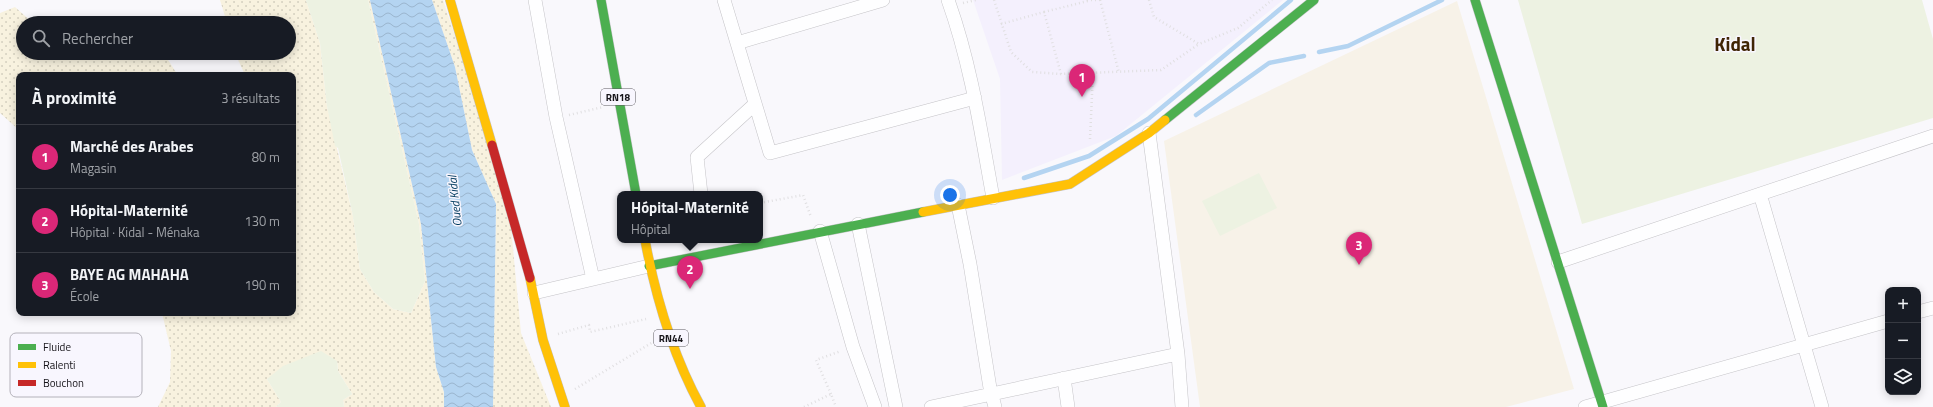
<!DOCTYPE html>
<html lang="fr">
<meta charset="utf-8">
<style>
:root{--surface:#171b24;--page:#20242c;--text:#f1f3f6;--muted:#9ea1a6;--line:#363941;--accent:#db2777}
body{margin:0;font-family:"Titillium Web",sans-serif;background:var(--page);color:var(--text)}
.controls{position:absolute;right:12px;bottom:12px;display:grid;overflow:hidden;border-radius:8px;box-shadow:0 2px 10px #0003}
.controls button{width:36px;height:36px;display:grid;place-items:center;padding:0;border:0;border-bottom:1px solid var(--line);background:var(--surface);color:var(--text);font:20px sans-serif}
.you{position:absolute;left:950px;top:195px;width:14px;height:14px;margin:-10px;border:3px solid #fff;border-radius:50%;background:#1a73e8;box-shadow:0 0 0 6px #1a73e833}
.badge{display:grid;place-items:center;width:26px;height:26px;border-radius:50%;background:var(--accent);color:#fff;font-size:13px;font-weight:700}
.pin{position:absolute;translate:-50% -33px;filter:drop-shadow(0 1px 2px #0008)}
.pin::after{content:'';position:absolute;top:21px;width:14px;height:12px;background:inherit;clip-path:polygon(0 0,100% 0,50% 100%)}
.popup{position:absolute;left:617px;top:191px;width:146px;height:52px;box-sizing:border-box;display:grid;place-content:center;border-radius:8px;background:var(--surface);filter:drop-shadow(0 1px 3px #0005);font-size:13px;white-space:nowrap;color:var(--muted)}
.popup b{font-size:15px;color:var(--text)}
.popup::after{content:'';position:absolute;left:50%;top:100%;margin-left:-8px;border:8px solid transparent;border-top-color:var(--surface)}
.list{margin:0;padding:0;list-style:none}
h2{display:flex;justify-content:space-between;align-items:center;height:52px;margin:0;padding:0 16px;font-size:17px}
h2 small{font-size:13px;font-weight:400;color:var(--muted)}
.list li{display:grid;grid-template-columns:26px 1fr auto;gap:12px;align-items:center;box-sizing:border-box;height:64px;padding:0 16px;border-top:1px solid var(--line)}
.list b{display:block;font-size:15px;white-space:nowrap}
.list p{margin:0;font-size:13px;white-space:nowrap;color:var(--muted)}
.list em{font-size:13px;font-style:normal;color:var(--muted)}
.icon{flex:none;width:22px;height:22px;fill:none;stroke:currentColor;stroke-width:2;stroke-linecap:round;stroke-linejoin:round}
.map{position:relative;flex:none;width:1933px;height:407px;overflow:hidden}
.search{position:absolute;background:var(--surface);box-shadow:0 2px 10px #0003;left:16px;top:16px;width:280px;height:44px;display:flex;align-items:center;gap:10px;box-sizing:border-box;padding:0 14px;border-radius:22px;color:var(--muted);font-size:15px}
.panel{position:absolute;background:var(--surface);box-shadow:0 2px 10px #0003;left:16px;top:72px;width:280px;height:244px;border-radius:8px}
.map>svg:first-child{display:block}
.built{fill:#f4f0fd}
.education{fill:#f7f2e8}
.sand{fill:url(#sand-dots)}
.garden{fill:#edf2e2}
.water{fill:url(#water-waves)}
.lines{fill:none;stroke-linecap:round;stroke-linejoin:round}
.stream{stroke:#b4d4f1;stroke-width:4.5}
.street-casing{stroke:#c5c4c8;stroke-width:14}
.fast-casing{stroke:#c5c4c8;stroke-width:10}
.slow-casing{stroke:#c5c4c8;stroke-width:10}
.jam-casing{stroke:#c5c4c8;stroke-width:10}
.path{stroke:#e0dfe1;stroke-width:2.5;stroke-dasharray:1 3;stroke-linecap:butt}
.street{stroke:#fefeff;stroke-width:13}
.fast{stroke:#4caf50;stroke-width:9}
.slow{stroke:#ffc107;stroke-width:9}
.jam{stroke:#c62828;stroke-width:9}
.labels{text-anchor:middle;stroke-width:3;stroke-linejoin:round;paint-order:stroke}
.shield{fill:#f8f6fe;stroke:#5a585e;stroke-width:1}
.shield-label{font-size:10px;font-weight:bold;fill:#17151a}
.water-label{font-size:12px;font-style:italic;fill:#003a5e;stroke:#f8f6fe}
.town-label{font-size:19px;font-weight:bold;fill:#402505;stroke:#f8f6fe}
.key{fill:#f8f6fe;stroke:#b4b2ba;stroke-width:1}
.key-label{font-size:11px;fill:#17151a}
</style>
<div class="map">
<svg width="1933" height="407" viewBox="0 0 1933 407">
<defs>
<pattern id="sand-dots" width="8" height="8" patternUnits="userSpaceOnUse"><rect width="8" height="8" fill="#f8f2df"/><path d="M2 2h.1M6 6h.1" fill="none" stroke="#d4cfbf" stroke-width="1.8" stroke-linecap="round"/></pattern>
<pattern id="water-waves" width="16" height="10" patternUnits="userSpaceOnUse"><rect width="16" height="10" fill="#b4d4f1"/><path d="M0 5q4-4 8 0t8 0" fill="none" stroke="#9ab5ce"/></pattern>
</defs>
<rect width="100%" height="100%" fill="#f9f8fc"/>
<!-- built -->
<path class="built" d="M973,0H1283L1116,136L1002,180L1000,79Z"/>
<!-- education -->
<path class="education" d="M1457,1L1574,389L1506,407H1200L1164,141Z"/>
<!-- sand -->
<path class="sand" d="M220,0H306L320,43L327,106L353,216L360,269L374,292L393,309L411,313L425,281L419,224L368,0H370L421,224L436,367L444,392V407H344L343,400L352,394L338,371L337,361L267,379L281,402L276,407H158L170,382L171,351L162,313H293V75H245L235,53H289V23H227Z
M432,0H443L508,195L521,333L551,407H493L496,204L472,150L455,67Z
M15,7L33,23H23V53H67C80,65 98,56 113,53C124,51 156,51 165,57C170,61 174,70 178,75H19V130L0,113V13Z"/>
<!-- garden -->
<path class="garden" d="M306,0H368L419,224L425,281L411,313L393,309L374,292L360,269L353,216L338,148L335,146L327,106L320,43Z
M1518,0H1922L1933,39V118L1582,224Z
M1259,173L1277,208L1220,236L1202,201Z
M321,351L337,361L338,371L352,394L343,400L344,407H276L281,402L267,379L283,366Z"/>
<!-- water -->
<path class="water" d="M370,0H432L455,67L472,150L496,204L493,407H444V392L436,367L421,224Z"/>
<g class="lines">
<!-- stream -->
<path class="stream" d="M1319,52L1348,46L1442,0
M1196,115L1269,63L1304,56
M1024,178L1089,156L1148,119L1291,0"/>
<!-- street casing -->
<g class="street-casing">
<path id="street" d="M535,0L556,117L593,279
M724,0L770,153L975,98
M948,0C971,64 981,132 993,198
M737,43L883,0
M1149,133L1178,354L1182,407
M701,194L697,157L755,104
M1760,194L1822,407
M958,205L970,264L990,388L995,407
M858,224L896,407
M820,231L853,347L875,407
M1558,262L1933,136
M534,293L649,266
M1918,312L1933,308
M1064,378L1068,407
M931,407L1178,354
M1585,407L1888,321"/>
</g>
<!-- fast casing -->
<g class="fast-casing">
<path id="fast" d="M601,0L636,194
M1475,0L1603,407
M1165,120L1314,0
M649,266L923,212"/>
</g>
<!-- slow casing -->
<g class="slow-casing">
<path id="slow" d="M450,0L492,145
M923,212L1070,184L1149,133L1165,120
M645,240C656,299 672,354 701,407
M530,278L543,340L565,407"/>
</g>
<!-- jam casing -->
<g class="jam-casing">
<path id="jam" d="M492,145L530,278"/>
</g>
<!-- path -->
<path class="path" d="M994,0L1011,52L1032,72L1061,74L1161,70L1199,44
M1087,0H1096
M1100,0L1119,73
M1149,0L1154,17L1199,44L1238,28L1272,0
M963,3L976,0
M1044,12L1088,1
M1001,24L1044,12L1061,74
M569,115L603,107
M1090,139L1093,73
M760,203L803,195L811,217
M558,334L589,325L590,332L646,319
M575,389L653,342
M831,394L816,360L841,351
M804,407L831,394L836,407"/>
<!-- street -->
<use href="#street" class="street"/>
<!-- fast -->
<use href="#fast" class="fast"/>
<!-- slow -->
<use href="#slow" class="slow"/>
<!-- jam -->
<use href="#jam" class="jam"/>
</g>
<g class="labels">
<!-- shield labels -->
<g class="shield">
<rect x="601" y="89" width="34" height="16" rx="3"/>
<rect x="654" y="330" width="34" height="16" rx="3"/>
</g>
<g class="shield-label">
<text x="618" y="101">RN18</text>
<text x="671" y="342">RN44</text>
</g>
<!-- water labels -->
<g class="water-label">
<text transform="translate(455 201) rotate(-96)" y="4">Oued Kidal</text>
</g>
<!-- town labels -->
<g class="town-label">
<text x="1735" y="51">Kidal</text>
</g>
</g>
<!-- legend -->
<rect x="10" y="333" width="132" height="64" rx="6" class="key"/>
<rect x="18" y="344" width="18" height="6" fill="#4caf50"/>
<rect x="18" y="362" width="18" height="6" fill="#ffc107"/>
<rect x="18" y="380" width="18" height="6" fill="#c62828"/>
<g class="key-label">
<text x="43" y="351">Fluide</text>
<text x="43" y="369">Ralenti</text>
<text x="43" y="387">Bouchon</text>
</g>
</svg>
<div class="controls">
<button>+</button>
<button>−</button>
<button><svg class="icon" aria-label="layers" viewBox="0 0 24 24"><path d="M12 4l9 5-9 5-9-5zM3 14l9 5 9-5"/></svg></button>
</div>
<div class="you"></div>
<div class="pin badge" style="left:1082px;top:97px">1</div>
<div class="pin badge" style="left:690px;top:289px">2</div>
<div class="popup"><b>Hópital-Maternité</b>Hôpital</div>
<div class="pin badge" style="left:1359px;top:265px">3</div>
<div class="search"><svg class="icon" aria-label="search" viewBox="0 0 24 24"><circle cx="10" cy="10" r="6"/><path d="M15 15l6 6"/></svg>Rechercher</div>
<section class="panel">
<h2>À proximité<small>3 résultats</small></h2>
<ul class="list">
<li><span class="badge">1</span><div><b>Marché des Arabes</b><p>Magasin</p></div><em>80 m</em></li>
<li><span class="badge">2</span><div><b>Hópital-Maternité</b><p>Hôpital · Kidal - Ménaka</p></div><em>130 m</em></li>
<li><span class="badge">3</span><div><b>BAYE AG MAHAHA</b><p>École</p></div><em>190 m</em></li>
</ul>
</section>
</div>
